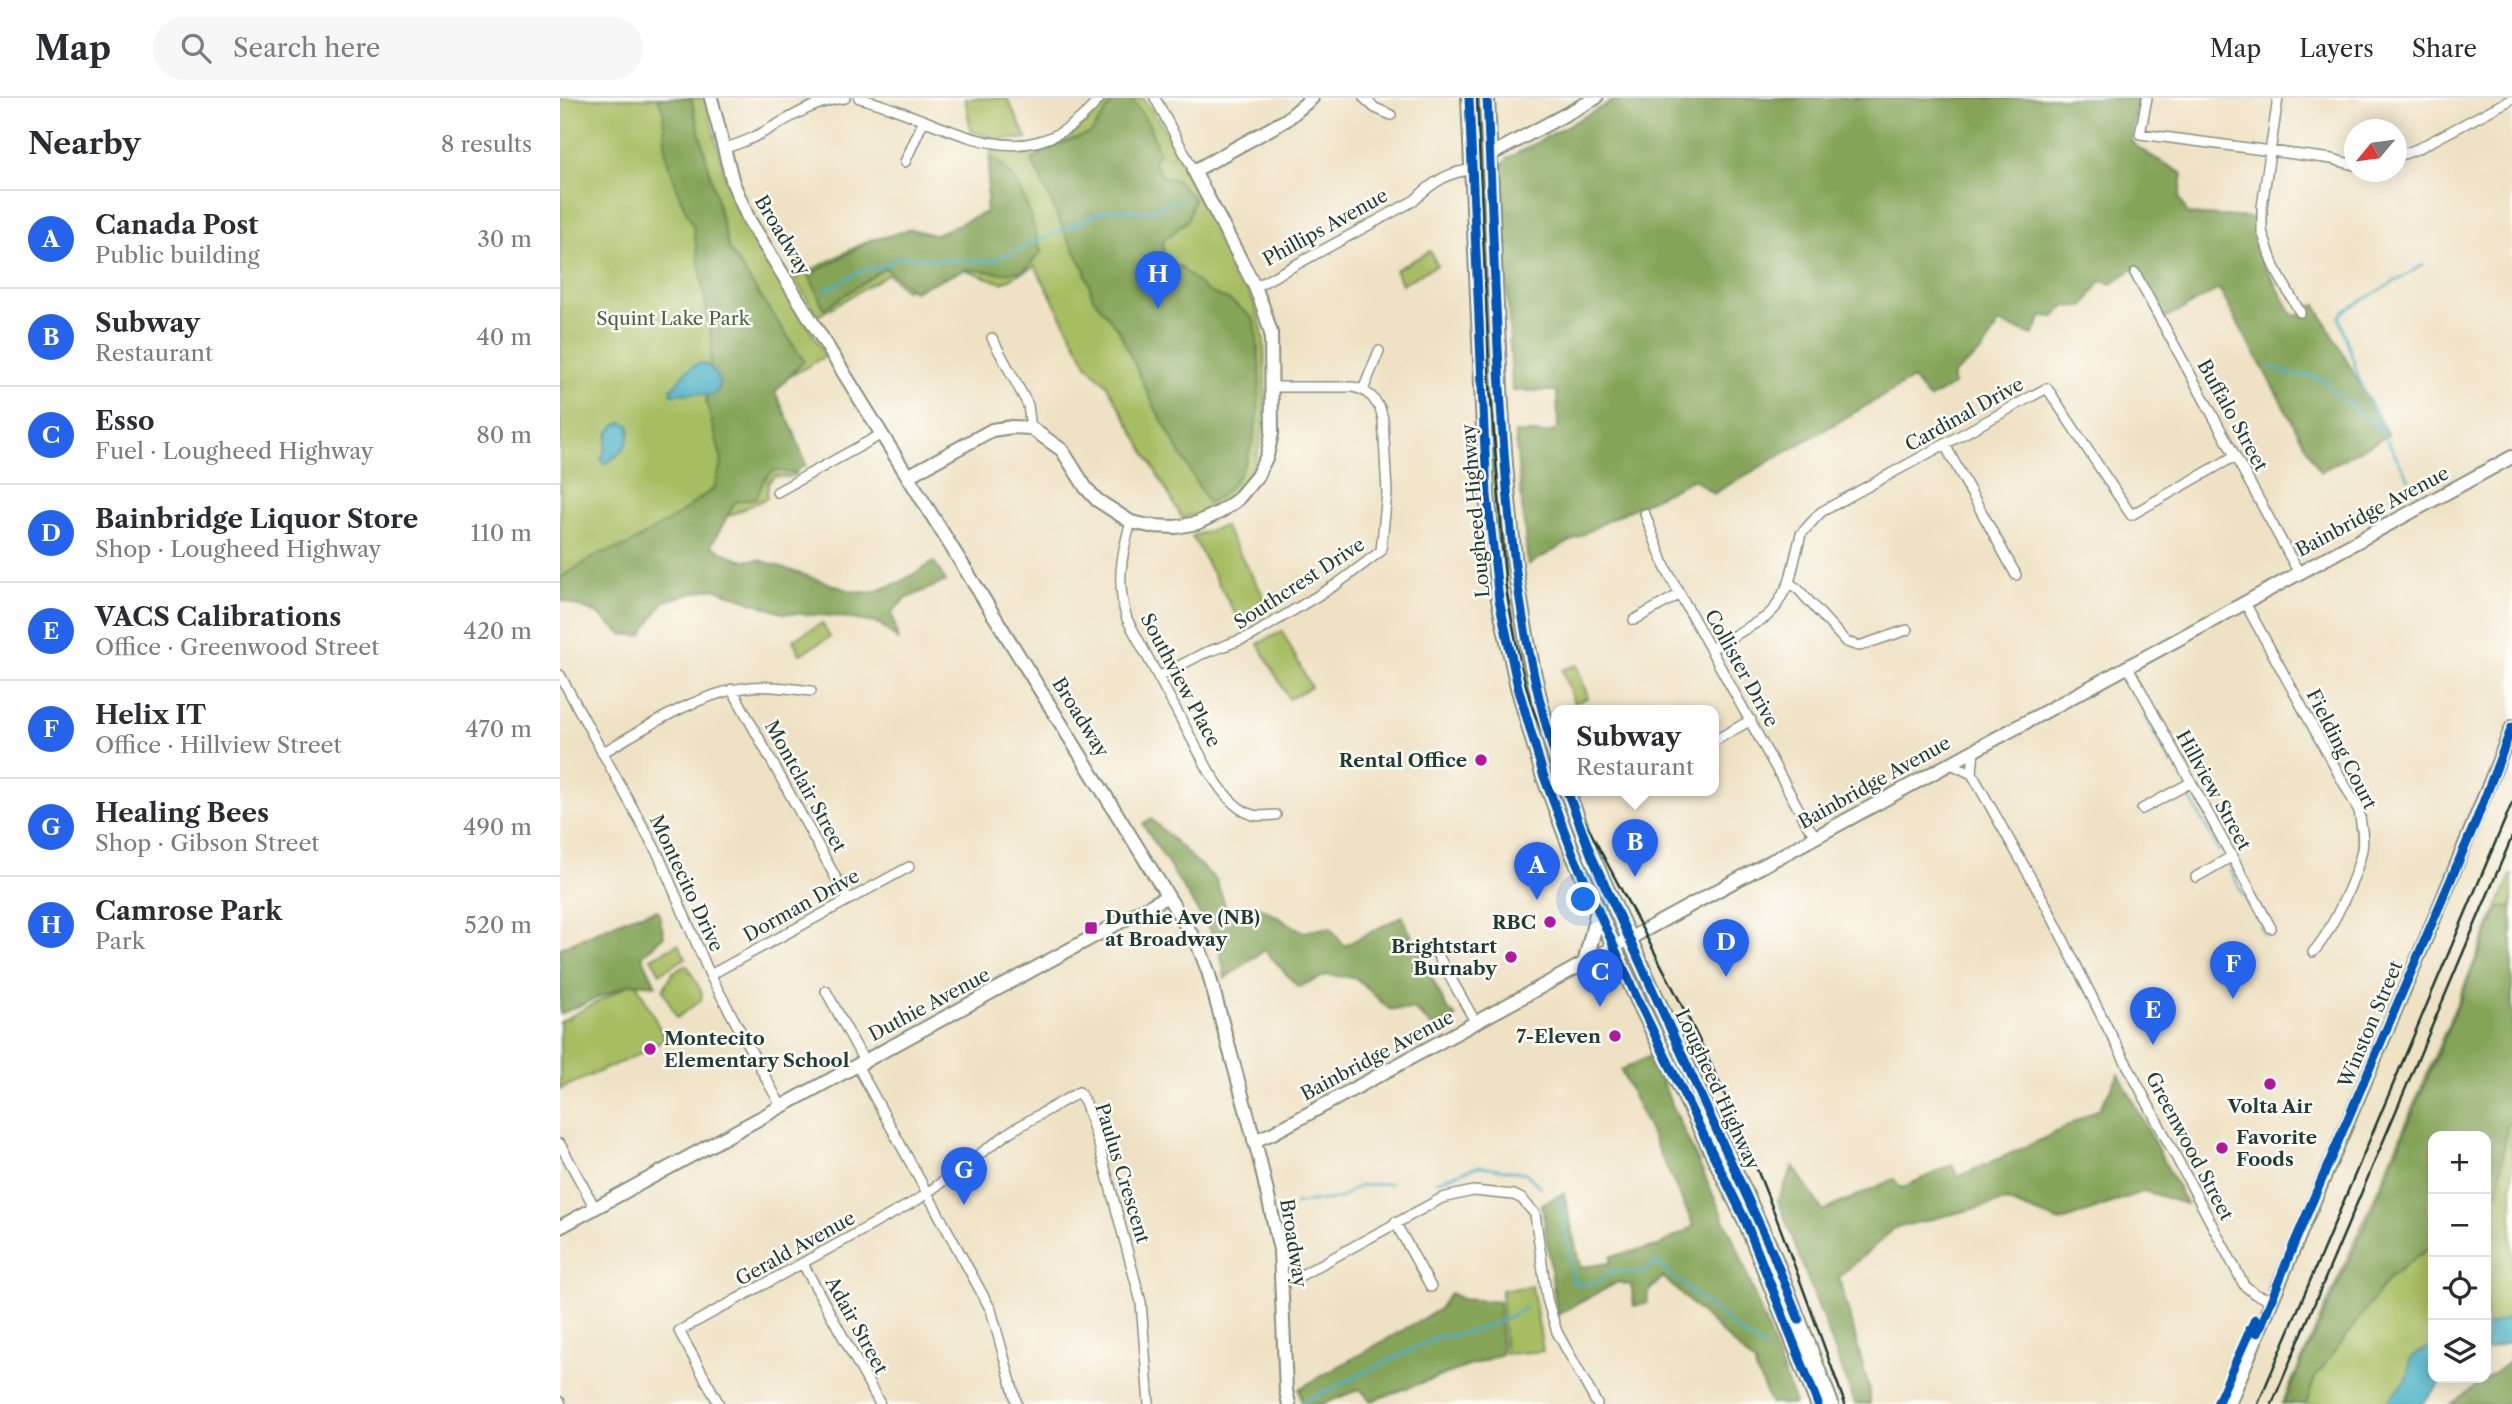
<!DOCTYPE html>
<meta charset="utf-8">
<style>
:root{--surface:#fff;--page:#f7f7f7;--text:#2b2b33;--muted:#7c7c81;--line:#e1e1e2;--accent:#2563eb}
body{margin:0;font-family:"Libre Caslon Text",serif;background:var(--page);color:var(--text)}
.controls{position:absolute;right:21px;bottom:21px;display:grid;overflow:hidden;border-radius:14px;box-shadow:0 4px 18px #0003}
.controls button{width:63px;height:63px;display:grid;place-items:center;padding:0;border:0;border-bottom:2px solid var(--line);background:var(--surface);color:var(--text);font:35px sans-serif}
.compass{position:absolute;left:1784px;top:21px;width:63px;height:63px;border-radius:50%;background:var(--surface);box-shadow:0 4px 18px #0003;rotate:241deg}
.you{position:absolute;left:1024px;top:802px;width:24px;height:24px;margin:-18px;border:5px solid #fff;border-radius:50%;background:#1a73e8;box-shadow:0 0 0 10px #1a73e833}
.badge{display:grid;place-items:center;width:46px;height:46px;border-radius:50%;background:var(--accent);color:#fff;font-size:23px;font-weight:700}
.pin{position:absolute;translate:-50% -58px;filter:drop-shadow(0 2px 4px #0008)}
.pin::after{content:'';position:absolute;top:37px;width:24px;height:21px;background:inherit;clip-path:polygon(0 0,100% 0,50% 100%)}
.popup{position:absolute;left:991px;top:607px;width:168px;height:91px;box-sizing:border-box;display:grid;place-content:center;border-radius:14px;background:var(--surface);filter:drop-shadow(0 2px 5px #0005);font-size:23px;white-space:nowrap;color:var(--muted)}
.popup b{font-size:26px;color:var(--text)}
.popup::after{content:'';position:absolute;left:50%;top:100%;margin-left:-14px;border:14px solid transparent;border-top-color:var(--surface)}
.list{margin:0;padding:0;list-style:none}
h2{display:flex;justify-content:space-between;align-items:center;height:91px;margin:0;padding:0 28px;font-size:30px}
h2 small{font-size:23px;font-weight:400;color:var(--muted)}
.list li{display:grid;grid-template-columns:46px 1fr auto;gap:21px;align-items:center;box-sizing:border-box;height:98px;padding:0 28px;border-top:2px solid var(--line)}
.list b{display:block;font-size:26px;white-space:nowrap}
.list p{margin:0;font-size:23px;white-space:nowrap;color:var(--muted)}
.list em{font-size:23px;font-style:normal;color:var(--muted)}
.icon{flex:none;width:38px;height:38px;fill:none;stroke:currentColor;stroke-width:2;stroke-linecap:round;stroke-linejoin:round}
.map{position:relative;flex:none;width:1952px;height:1306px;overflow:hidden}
header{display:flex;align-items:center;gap:42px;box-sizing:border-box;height:98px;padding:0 35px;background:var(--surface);border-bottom:2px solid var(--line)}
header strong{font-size:33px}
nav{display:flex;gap:38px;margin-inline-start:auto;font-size:24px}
.search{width:490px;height:63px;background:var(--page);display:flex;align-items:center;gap:18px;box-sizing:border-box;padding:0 24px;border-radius:38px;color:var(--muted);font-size:26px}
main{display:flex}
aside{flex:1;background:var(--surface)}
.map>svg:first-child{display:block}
.green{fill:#a7bd62;stroke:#637d4b;stroke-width:2}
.forest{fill:#85a458;stroke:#527046;stroke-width:2}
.water{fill:#47b0c5;stroke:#33767c;stroke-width:2}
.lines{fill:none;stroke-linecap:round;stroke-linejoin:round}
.stream{stroke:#47b0c5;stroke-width:2.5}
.minor-casing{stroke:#87907c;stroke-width:12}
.tertiary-casing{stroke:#87907c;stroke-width:16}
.primary-casing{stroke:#87907c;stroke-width:18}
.minor{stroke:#fff;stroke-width:9}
.tertiary{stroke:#fff;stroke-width:12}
.primary{stroke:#fff;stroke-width:14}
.rail{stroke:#1f3d34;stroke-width:2.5}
.cycleway-casing{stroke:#fdfcf7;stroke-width:13}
.cycleway{stroke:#0057b8;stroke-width:9}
.poi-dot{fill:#b5179e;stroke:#fdfcf7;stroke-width:2.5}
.labels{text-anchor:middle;stroke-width:5;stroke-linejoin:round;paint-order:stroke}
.street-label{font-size:19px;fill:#1f3d34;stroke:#fdfcf7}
.park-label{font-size:19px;fill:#486342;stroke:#fdfcf7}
.poi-label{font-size:19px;font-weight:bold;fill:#1f3d34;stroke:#fdfcf7;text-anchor:end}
</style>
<header>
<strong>Map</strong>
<div class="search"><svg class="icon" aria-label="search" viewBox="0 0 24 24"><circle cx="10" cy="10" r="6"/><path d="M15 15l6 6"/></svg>Search here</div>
<nav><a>Map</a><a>Layers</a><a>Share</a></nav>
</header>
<main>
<aside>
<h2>Nearby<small>8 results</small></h2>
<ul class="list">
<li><span class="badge">A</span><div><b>Canada Post</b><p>Public building</p></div><em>30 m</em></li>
<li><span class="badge">B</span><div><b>Subway</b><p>Restaurant</p></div><em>40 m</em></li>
<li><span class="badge">C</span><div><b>Esso</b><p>Fuel · Lougheed Highway</p></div><em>80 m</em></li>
<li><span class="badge">D</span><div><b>Bainbridge Liquor Store</b><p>Shop · Lougheed Highway</p></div><em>110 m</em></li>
<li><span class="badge">E</span><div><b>VACS Calibrations</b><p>Office · Greenwood Street</p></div><em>420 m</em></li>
<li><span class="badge">F</span><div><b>Helix IT</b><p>Office · Hillview Street</p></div><em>470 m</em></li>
<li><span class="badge">G</span><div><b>Healing Bees</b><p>Shop · Gibson Street</p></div><em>490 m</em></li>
<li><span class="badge">H</span><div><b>Camrose Park</b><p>Park</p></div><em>520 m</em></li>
</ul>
</aside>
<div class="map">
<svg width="1952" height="1306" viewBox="0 0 1952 1306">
<rect width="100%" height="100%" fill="#fdfcf7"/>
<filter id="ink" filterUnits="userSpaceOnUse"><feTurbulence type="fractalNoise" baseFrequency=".0143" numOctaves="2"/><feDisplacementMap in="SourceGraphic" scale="14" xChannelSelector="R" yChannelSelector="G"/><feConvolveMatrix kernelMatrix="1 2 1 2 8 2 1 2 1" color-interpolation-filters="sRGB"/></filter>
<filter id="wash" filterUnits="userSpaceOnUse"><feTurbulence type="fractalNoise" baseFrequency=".00686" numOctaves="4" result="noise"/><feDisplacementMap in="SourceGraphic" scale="28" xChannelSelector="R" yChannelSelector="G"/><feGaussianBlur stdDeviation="1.57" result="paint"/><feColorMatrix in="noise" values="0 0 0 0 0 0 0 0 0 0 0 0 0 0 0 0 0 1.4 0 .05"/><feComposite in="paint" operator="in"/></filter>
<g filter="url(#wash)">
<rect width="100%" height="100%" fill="#efe2c4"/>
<!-- green -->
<path class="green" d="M0,0H145L168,88L176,107L266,258L194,299L237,376L230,379L215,378L208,385L207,400L0,497Z
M405,0H447L467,41H439L411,33Z
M549,0H583L600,23L691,198C705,229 705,250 705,283C706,349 697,404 622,420L547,287L528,268L475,168L442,185L400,170L345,192L328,176L258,218L234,181L311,141L374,138L426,114L431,52C483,57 517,41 549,0Z
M870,153L877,167L842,186L835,172Z
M664,428L711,511L682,528L632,438Z
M262,525L270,539L240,556L233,542Z
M722,533L751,589L729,601L698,546Z
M1017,567L1028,600L1014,605L1002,572Z
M1952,775V1225L1926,1235V1038H1873V1256L1831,1306H1722L1814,1101Z
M118,846L126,860L100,875L91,860Z
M127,867L142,895L141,902L117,920L103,892L113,874Z
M72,885L77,886L105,941L86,953L0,991V924Z
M972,1188L983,1253L945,1256L941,1192Z"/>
<!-- forest -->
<path class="forest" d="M98,0H131L169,151L244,263L215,294L234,334L246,367L232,375L214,372L204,382L196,400L175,404L151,448L180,462H200L291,493L311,495L338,485L374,464L386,483L345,501L332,514L338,542L320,526L275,518L222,515L153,490L104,503L81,538L62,536L36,515L0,502V480L38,456L66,448L115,419L154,390L162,363L146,303L152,244L133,128L119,97L106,58L103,13Z
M555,0H571L589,27L599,55L593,64L603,79L616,82L634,100L628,122L602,144L607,168H619L647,193L671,203L693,220C705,271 706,379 648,405L595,310L558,231L533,200L524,170L507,139L472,62L496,47L531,35Z
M1058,0H1579C1578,16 1571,28 1571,43C1585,57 1606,65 1623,76L1619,100L1628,116L1693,120L1698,156L1733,217H1743L1744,210L1756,207L1828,337L1760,374L1659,191L1605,221L1577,172H1571L1552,186L1541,183L1523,209L1504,208L1495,219L1482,218L1473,237L1439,225L1422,253L1393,277V287L1369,301L1353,281L1153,396L1134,381L1047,423L968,467L955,335H989L998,330L997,293H952L942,67L948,60Z
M430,58C463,77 471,121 481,154L464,173L440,175L406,171L353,193L325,170L264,211L249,177L311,143L351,131L374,137L426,114Z
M591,721L656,782L669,818L700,809L744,834L770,829L784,848L842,818L886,909L896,919L873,929L855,912L829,911L796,880L767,877L738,889L705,852L665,880L659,847L583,726Z
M1952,808V1023L1947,1027L1938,1095L1926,1105V1038H1873V1147L1830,1179L1755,1280L1746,1306H1723L1809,1120L1939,809Z
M98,812L104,838L82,858L96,887L72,885L0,916V850L70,819Z
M1090,958L1178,1152L1235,1306H1211L1196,1273L1195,1266L1103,1179L1088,1194L1087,1205L1074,1208L1071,1187L1058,1184L997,1217L982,1106L1004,1095L1020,1169L1050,1165L1051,1158L1098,1148L1134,1128L1061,972Z
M1559,976L1626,1106L1584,1093L1500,1124L1446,1103L1335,1130L1279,1179L1310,1294V1306H1295L1218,1102L1233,1068L1263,1113L1334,1081L1341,1090L1392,1067L1398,1079L1483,1041L1539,1011Z
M890,1195L902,1201L939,1204L942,1256L811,1303L800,1291L763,1306H742L739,1291L878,1212Z
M1952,1262V1306H1891Z"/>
<!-- water -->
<path class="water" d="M140,265C152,267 158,278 160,289L153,297L148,298L138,295L111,296V291C120,282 127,269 140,265Z
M62,324L69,327C73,345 58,359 44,366L41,361C51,345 40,334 62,324Z
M1952,1218V1243L1926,1252V1228Z
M1873,1248V1280H1886L1861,1306H1826L1849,1277L1850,1261L1859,1254Z"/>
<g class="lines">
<!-- stream -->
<path class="stream" d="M264,193L301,173L321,169L343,158L374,162L432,163L547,112L589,113L624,101
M1709,269L1737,278L1748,277L1765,283L1776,297L1793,308L1801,318L1820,332
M1824,336L1804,295L1779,219L1784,213L1863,167
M1824,337L1849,381
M1584,617L1612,667
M1630,700L1659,753
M1670,772L1696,820
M1700,828L1705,837
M877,1083L919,1068L966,1075L981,1090
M997,1100L1000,1103L1014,1186H1034L1055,1173L1083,1176L1095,1164L1189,1241L1205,1250
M735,1106L780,1100L799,1088L831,1085
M743,1304L878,1239C906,1238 943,1224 966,1209"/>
</g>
</g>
<g filter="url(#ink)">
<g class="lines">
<!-- minor casing -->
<g class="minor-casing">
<path id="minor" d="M299,0C388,22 464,93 540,0
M595,0L634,73
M804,0L815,10L831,17
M1587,0L1580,36L1772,61L1794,67
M1718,0L1702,109V133L1714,169L1740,214
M163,50C207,41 239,4 285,0
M1836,59L1857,51L1952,1
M345,64L364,22
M1575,175L1739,475
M695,189L855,102C870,86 890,73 912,72
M432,240L468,307L471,330
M803,292L819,253
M1385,347L1456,477
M217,394L322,336
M1085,416L1105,469L1248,728L1256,738
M571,424C561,457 556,487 567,521L649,673C659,689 673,711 693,717C700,719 709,717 716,717
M1229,485L1238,491L1286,544L1299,548L1347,532
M1685,505L1799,713C1801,726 1805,743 1801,756C1795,782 1770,836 1753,854
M1074,522L1120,496
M1151,551L1206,519L1215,510L1229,485L1241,436L1261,414L1487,290L1571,417L1675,358
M1568,569L1711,830
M0,577L99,758L150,877L221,1008
M598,579L642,556L691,538L777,486L821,453L827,395L823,321L820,310L812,299L803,292L793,289H713
M172,591L288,802
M1154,643L1191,622
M42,655C87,629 139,594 191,589C211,587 231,591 251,593
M1389,665L1412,676L1485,805L1545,925L1684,1187L1695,1196L1711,1202
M1412,676L1414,651
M1582,711L1630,685
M1636,779L1671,759
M877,856L916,925
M150,877L349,769
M266,893L304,963
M297,967L431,1212L457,1306
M0,1046L35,1110
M835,1124L871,1189
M243,1166L320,1306
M723,1181L740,1178L882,1100L913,1093L954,1097L962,1101L975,1116L987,1201L997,1234L1037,1306
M0,1304L1,1306
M159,1306L119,1233L359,1101L451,1033L519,994L526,1006L540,1051L581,1204L589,1306"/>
</g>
<!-- tertiary casing -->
<g class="tertiary-casing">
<path id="tertiary" d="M151,0L173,85L189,122L638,847L648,873L699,1059L720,1152L726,1293L729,1306
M930,57L1036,0
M348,378L432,332L452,329L471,330L502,352L526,390L537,402L571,424L590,428L616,429L637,425L660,414L677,402L697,378L707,358L712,335L711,235L703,209L695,189L634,73L726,22L752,0
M694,1043L713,1035L1952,359
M0,1129L608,798
M1669,1306C1761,1080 1863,857 1952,629"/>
</g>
<!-- primary casing -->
<g class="primary-casing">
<path id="primary" d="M909,0L927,397L939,502L958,589L983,676L1013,756L1075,896L1185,1122L1258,1306
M927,0C932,102 935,205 941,307C948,427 960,546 996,661
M1007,693L1032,759L1213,1156L1271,1306
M1025,866L1038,813"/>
</g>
<!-- minor -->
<use href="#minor" class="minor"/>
<!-- tertiary -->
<use href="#tertiary" class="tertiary"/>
<!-- primary -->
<use href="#primary" class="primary"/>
<!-- rail -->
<path class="rail" d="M917,0L929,276L946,490L960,566L972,609L996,668
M1009,693C1057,786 1109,876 1153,971C1204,1079 1244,1193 1285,1306
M1698,1306L1952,705
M1712,1306L1952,739"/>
<!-- cycleway casing -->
<g class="cycleway-casing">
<path id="cycleway" d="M909,0L927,397L939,502L958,589L983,676L1013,756L1075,896L1185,1122L1258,1306
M927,0C932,102 935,205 941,307C948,427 960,546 996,661
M1007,693L1032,759L1213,1156L1239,1222
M1689,1231L1698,1235L1734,1146L1916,723L1952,629
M1657,1306L1695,1221"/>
</g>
<!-- cycleway -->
<use href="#cycleway" class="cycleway"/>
</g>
</g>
<!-- markers -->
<g class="poi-dot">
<circle cx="921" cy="662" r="7"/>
<circle cx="990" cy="824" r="7"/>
<rect x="524" y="823" width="14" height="14" rx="3.5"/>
<circle cx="951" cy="859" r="7"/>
<circle cx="1055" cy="938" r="7"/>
<circle cx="90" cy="951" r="7"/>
<circle cx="1710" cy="986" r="7"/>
<circle cx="1662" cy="1050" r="7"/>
</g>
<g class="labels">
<!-- street labels -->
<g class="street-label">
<text transform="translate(765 129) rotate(-29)" y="7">Phillips Avenue</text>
<text transform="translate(223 137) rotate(59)" y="7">Broadway</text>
<text transform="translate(1404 316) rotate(-29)" y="7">Cardinal Drive</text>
<text transform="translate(1673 317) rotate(61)" y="7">Buffalo Street</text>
<text transform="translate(915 413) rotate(-95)" y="7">Lougheed Highway</text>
<text transform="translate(1812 413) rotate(-28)" y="7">Bainbridge Avenue</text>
<text transform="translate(739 485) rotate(-33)" y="7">Southcrest Drive</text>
<text transform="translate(1182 570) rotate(61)" y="7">Collister Drive</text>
<text transform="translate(621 582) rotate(62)" y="7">Southview Place</text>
<text transform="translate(521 619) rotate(58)" y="7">Broadway</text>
<text transform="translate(1782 651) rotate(63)" y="7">Fielding Court</text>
<text transform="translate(1314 684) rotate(-29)" y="7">Bainbridge Avenue</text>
<text transform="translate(246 688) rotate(61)" y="7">Montclair Street</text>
<text transform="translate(1654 692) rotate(61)" y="7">Hillview Street</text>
<text transform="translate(127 785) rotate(65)" y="7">Montecito Drive</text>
<text transform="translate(241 807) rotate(-29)" y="7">Dorman Drive</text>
<text transform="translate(369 906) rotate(-28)" y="7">Duthie Avenue</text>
<text transform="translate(1810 926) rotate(-67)" y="7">Winston Street</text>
<text transform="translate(817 957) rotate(-28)" y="7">Bainbridge Avenue</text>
<text transform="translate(1158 991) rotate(65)" y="7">Lougheed Highway</text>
<text transform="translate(1630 1048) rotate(62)" y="7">Greenwood Street</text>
<text transform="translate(563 1075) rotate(73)" y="7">Paulus Crescent</text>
<text transform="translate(734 1145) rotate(81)" y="7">Broadway</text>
<text transform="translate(235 1150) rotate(-29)" y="7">Gerald Avenue</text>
<text transform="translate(297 1227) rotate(61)" y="7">Adair Street</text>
</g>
<!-- park labels -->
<g class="park-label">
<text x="113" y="227">Squint Lake Park</text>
</g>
<!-- poi labels -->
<g class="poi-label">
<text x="907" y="669">Rental Office</text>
<text x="545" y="826" text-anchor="start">Duthie Ave (NB)<tspan x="545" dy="22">at Broadway</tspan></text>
<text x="976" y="831">RBC</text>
<text x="937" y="855">Brightstart<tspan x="937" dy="22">Burnaby</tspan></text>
<text x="1041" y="945">7-Eleven</text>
<text x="104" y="947" text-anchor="start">Montecito<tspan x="104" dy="22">Elementary School</tspan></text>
<text x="1710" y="1015" text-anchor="middle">Volta Air</text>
<text x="1676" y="1046" text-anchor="start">Favorite<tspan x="1676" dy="22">Foods</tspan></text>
</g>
</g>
</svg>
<div class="controls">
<button>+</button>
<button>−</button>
<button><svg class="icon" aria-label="locate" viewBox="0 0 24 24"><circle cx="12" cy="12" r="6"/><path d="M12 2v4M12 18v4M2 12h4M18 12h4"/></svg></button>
<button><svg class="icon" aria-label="layers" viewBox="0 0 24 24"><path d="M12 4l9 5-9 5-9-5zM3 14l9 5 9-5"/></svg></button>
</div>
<svg class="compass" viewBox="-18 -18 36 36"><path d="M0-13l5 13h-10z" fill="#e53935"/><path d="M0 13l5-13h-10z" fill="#7c7c81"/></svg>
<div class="you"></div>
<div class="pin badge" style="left:977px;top:802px">A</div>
<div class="pin badge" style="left:1075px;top:779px">B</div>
<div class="popup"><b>Subway</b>Restaurant</div>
<div class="pin badge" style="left:1040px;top:909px">C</div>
<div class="pin badge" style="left:1166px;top:879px">D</div>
<div class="pin badge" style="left:1593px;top:947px">E</div>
<div class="pin badge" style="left:1673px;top:901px">F</div>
<div class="pin badge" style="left:404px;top:1107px">G</div>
<div class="pin badge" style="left:598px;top:211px">H</div>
</div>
</main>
